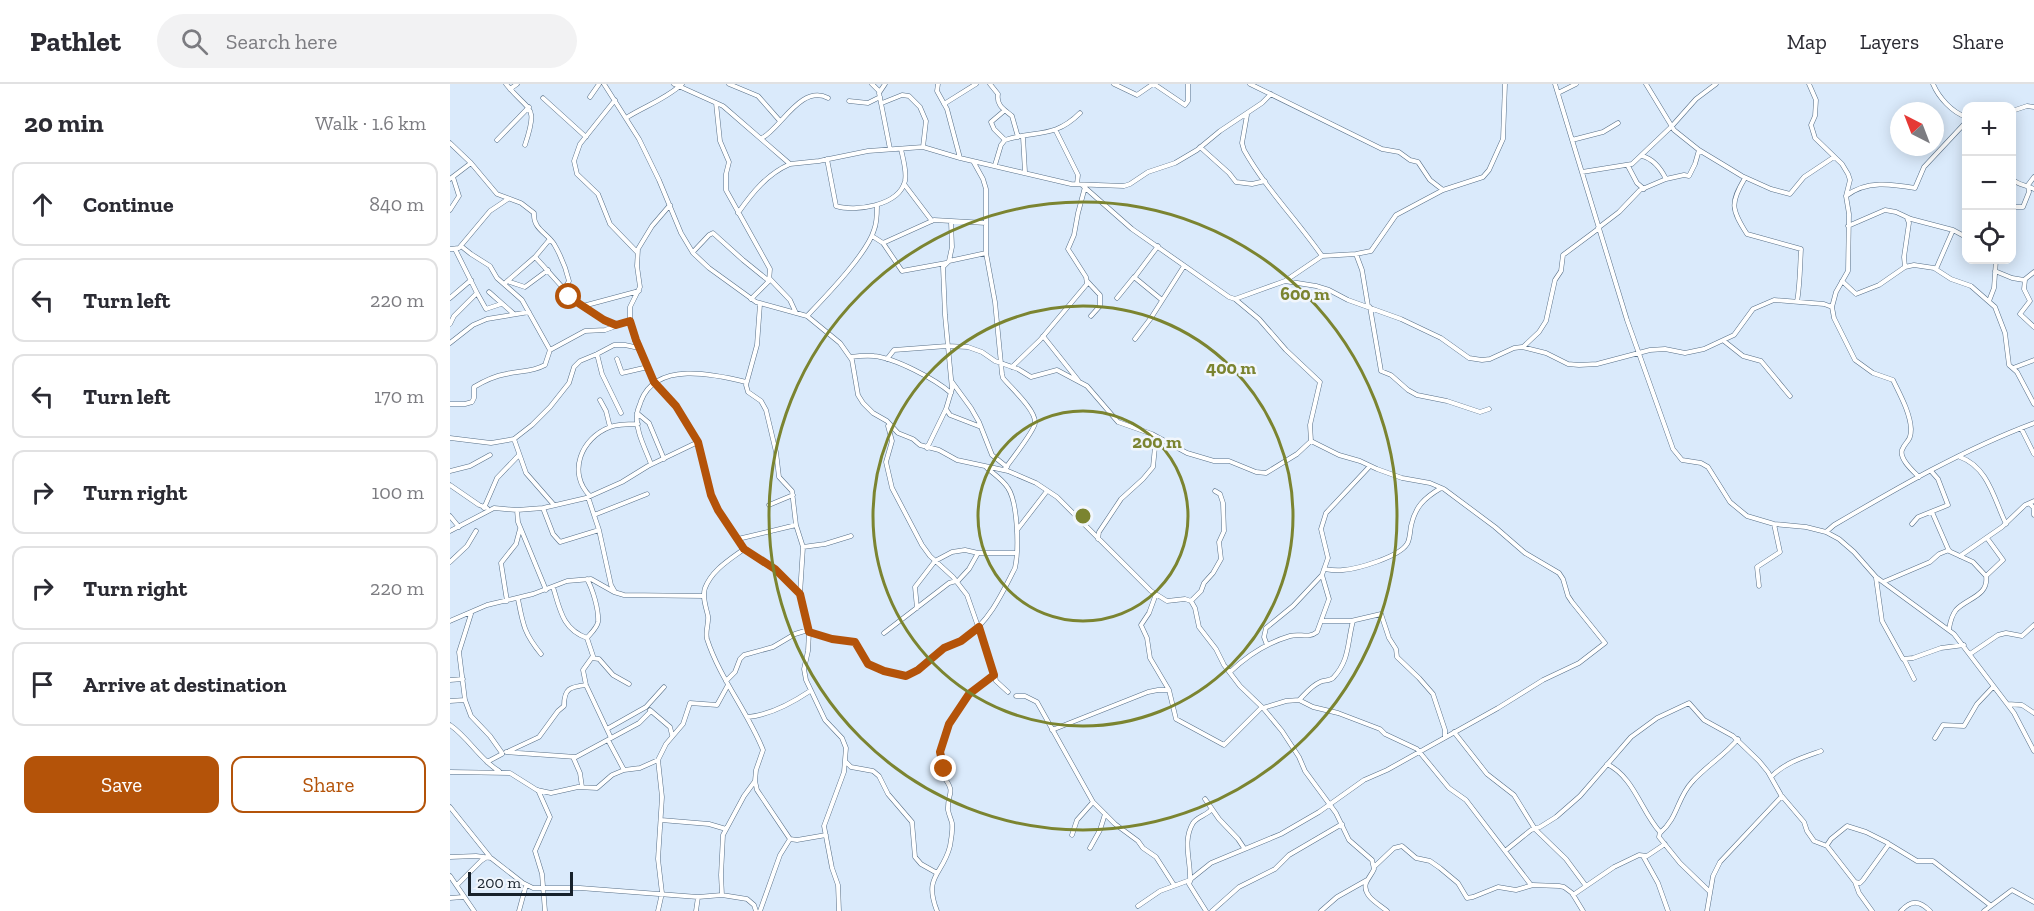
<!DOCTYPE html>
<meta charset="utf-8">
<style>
:root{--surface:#fff;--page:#f2f2f3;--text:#2b2b33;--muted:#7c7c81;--line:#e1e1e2;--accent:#b45309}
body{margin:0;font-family:"Zilla Slab",serif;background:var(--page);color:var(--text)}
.controls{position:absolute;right:18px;top:18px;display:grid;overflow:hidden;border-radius:12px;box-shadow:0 3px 15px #0003}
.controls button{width:54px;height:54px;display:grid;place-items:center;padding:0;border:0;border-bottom:2px solid var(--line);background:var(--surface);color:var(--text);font:30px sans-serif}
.compass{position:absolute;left:1440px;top:18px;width:54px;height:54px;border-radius:50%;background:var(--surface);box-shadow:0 3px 15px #0003;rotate:318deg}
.scale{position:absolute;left:18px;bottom:15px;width:105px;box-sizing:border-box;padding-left:6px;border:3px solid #17212b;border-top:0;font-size:16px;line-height:21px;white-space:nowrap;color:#17212b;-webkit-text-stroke:4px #f1f6fc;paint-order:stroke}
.stop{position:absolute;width:18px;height:18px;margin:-14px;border:4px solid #b45309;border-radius:50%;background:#fff}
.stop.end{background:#b45309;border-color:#fff;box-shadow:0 2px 6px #0008}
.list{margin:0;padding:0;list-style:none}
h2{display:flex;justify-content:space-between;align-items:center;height:78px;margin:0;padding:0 24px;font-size:26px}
h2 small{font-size:20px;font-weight:400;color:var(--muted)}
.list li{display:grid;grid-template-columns:39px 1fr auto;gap:18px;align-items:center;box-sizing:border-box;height:84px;margin:0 12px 12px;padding:0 12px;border:2px solid var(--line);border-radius:12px}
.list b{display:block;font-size:22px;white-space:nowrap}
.list em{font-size:20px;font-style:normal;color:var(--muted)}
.actions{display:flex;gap:12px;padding:18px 24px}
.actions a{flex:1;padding:14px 0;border:2px solid var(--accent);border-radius:12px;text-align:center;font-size:21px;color:var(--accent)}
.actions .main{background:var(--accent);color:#fff}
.icon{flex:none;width:33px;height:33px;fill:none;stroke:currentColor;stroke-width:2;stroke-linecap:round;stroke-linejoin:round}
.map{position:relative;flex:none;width:1584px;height:827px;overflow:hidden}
header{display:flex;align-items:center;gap:36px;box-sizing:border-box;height:84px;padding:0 30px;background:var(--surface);border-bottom:2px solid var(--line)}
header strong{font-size:28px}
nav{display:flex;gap:33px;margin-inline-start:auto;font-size:21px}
.search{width:420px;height:54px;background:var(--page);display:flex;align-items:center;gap:15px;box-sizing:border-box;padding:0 21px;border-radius:33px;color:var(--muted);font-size:22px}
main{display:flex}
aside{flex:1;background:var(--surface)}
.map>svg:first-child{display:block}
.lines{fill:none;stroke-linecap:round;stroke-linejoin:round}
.minor-casing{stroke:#576f87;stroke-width:5}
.minor{stroke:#fff;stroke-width:4}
.route{stroke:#b45309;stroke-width:8}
.ring{fill:none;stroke:#7b8430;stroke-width:3}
.centre{fill:#7b8430;stroke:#f1f6fc;stroke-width:3}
.ring-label{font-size:18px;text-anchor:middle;font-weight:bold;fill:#7b8430;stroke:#f1f6fc;stroke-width:5;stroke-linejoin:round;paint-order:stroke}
</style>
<header>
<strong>Pathlet</strong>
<div class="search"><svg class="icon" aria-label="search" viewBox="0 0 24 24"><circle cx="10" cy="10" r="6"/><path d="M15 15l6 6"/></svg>Search here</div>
<nav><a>Map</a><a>Layers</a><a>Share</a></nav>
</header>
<main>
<aside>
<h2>20 min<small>Walk · 1.6 km</small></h2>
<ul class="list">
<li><svg class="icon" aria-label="ahead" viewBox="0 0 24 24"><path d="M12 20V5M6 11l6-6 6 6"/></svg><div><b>Continue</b></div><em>840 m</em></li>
<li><svg class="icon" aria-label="left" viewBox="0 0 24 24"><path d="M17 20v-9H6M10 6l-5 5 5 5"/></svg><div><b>Turn left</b></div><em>220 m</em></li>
<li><svg class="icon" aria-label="left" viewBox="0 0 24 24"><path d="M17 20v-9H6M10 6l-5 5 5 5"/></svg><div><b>Turn left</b></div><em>170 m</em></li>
<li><svg class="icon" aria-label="right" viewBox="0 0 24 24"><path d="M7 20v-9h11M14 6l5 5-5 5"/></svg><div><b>Turn right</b></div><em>100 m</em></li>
<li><svg class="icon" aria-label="right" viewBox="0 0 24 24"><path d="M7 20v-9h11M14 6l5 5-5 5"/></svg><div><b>Turn right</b></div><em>220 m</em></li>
<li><svg class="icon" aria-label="arrive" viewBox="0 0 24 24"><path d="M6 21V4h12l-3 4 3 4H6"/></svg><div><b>Arrive at destination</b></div></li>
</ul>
<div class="actions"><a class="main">Save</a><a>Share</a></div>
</aside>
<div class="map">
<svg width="1584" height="827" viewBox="0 0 1584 827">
<rect width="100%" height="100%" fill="#daeafb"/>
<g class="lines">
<!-- minor casing -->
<g class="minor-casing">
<path id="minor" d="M56,0C79,29 89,19 75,61
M154,0L189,55L209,96L231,149L243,169L259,184L306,218L357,232L390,259L402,276L408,311L413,319L423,329L437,337L448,349L463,355L470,361L489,366L507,376L558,387L586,399L607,413L701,507L717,517L735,515L741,517L745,524L749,543L766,565L774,581L790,602L813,624L832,647L849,673L855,687L886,729L899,756L922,776L924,785C922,790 918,794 916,799C912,812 929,820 937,827
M224,0L273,22L340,80L369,77L418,67L473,63L510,74L621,100L674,102L680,100L698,88L725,79L747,66L770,47L812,19L821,10
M279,0L308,12L330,37
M422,0L429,7
M435,0L429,9L440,65
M488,0L487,7L497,25L510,74
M540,0L548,10C546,22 555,26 562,32L568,53
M664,0L687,11L703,0
M704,0L735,21L738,17V0
M800,0L932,65L949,68L960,76L968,78L980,96L993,106L1033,93L1039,86L1053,55L1055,0
M1105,0L1177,236L1223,365L1232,376L1251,379L1258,383L1280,418L1297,432L1324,440L1356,443L1376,448L1389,455L1404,468L1426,493L1504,550L1564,629L1584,667
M1359,0L1366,16L1365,32L1361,41L1365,54L1392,80L1398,90L1400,96L1396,112L1399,130L1398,187L1386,208L1382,223L1384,234L1405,276L1423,289L1443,296C1450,311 1460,328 1461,345C1461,358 1456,356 1452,366C1449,375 1463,387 1469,393
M1483,0C1489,14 1502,28 1516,33
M60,5L67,0
M1108,9L1126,0
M140,13L149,0
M93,14L136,53
M165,16L130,60L124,77L127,90L148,110L160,140L187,168
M399,17L418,19L430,13
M266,19L270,57L279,78L276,90V106L320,185L319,197L301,215
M432,19L452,11L459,12L470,23L476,37L473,63
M494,20L526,0
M554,27L541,38L544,45L555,56
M1562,27L1577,22L1584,23
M797,31L792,59L794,66C816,105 847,136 872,172
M176,34C195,22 216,15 232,0
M606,47L628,91L627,100
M573,53L575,88
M312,54C331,44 351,0 378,14
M47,56L79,23
M1122,56L1153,48L1168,39
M0,59L21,79L47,110L71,119L84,129C83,145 96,148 104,160C111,172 116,184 119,197L114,206
M750,63L779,89L786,98L802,100L815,97
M1249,66L1292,92L1321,105L1340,110L1354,93L1384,73
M1192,72C1204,75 1211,85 1216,95
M377,75L386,122C405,128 449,122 455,97C457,87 453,75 451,65
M523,77L533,95L536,105V169L545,218L552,290L553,294C561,304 586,326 585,339C585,346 559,379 554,386
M545,81L551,61L555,56C585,46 604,55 630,29
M1178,82L1187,99L1194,105
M1132,88L1182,80L1222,42L1246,15L1266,0
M1295,94C1280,119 1281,125 1297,150L1351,165C1350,183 1350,201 1347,218
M0,95L21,79
M1562,95C1568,101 1576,101 1584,105
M454,100L482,137
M632,101L682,145L779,213L785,215L835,197L866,202L879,206L898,216L951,235L991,254L1019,274L1032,276L1040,275L1064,264L1072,263L1096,269L1118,280L1129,281L1147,280L1200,266L1215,265L1235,269L1254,265L1284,251L1303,225L1324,216L1374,220L1382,223
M1396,112C1416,96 1442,100 1465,104L1474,83L1516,38
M1562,123H1573L1579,108L1578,101L1584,93
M0,126L9,112L3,93
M288,129C302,109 317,90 340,80
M1398,142L1435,126L1446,128L1461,135L1503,146L1516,153
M1148,144L1169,128L1190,106L1216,95L1234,91L1239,92L1245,80L1249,66L1224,46L1196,0
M422,152L433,159L452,187L496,179
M433,159L484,136L536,139
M11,162L21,170L40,182L47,194L72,216L100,266
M0,165L9,164L40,127L58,115
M243,168L259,151L263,149L293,176L319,197
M906,170L912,186L918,222
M85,173C112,201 126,226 166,241
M499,177L502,163L501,138
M1455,183L1454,173L1459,139L1457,134
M1486,185L1503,146
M1545,187L1562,194L1574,196L1584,188
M684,194L708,162
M320,195L340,216L346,229
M1575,196L1574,205L1580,217L1570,230L1584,243
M57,197L75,203L98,186
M637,197L650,211V222L641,232
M835,197L872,172L906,170L921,167L946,131L993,106
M1392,197L1406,210L1429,201L1455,183L1464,181L1484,184L1501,195L1521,202L1545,223L1555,249L1559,281L1567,288L1584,320
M54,200L85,173L100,155
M39,208L64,230
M27,209L36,225L51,220
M0,214L21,196
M667,214L684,193L712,216
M1539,217L1544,204L1546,176
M310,220L307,261L296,301L298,308L311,317L316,326L326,368L329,393L342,407L346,441L353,463L350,510L359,548L358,567L354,585L356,596L375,636L392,654L396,664L394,688L374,742L382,784L388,801L389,827
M133,222L189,207
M920,223L931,287L941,291L958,306L967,311L997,317L1030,328L1039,325
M357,232C375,213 417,170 424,146C427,139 427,130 427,122
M180,237L185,257L204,298L226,322L248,358L261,411L268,426L294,465L325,485L350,510
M0,240L4,232L27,209L5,165
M593,252L628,296
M685,255L701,234L734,182
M1274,257L1293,272L1311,277L1340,312
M0,259L23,241L37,235L79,228
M1073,263L1089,248L1096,237L1105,196L1111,187L1113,171L1148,145
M147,270L152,290L171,329
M400,273C408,272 416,271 424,272C445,274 485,295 501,309
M167,275L172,289L198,283
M437,275L444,266L497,262L518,263L532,268L545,277L568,285L581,293L607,286L637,302L668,338L702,350L737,369L764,377H779L806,388L816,389L847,370L861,357L860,341L870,298L836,266L809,235L785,215
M562,283L590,256L637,200L636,193L618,165L624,151L628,129L635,103
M1563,284L1584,276
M502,298L521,324L529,338L542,371L557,383
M150,316L156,327L160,343
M0,320H15L22,318L24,314V303C34,297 45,292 56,290C71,286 80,289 95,281L100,266L135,247L155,246L180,237V223L190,203L187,182L188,165L202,142L220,121
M496,325L500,331L531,343
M187,329L199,339L214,375
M438,342L442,357L436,378L442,404L472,461L480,472L503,493L517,511L545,591L520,610L499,640L490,668L494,682L493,692C507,710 497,708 498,726C499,731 501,735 502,739C503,747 501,755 500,762C493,791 473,791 487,827
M1571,344L1584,370
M0,354L41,359L64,355L82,341L100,323L119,299L124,283L130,277L147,270L164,261H175L189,264
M64,355L76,389L104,421
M477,364L496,325L502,305L495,231L493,183L499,177L536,169
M1510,373C1538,383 1544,415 1556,440
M201,380C196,366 185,346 187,331C187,326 190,321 191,317C206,277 264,290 296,298
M0,387L20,382L40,371
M0,401L29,421L37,424
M140,412C117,389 131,354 160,343C168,340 179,340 188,340
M138,413L149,446L161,501L165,508
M1580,420L1584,424V431
M319,421L343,411
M34,424L47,394L69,371
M93,424L103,450L110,458L149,446
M67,426L68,438L96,506
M1482,428L1499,467L1523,478L1536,492
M144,431L197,410
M0,432L9,443
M1462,440L1468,433L1498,421L1488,395L1481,387
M567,446L597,407
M0,447L44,424L67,426L93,424L136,414L172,398L198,382L248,358
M1376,448L1384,441C1449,403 1514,365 1584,339
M288,455L346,441
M648,455L649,448L671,415L693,395L703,383L706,353
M353,463L375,460L401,452
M1510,472L1552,443L1575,421L1584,417
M0,478L17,462L26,447
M874,485C880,486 887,487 893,486C907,485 949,473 957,460C960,456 960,447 961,442C965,423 974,414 991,404
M1426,494L1432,537L1453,575L1463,574L1491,564L1514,561
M137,495C143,506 149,526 148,538C147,544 140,550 137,554L143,572L133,586L136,601L161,654
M507,498L519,485L528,469
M1433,498L1480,478L1489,470L1499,466
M1309,502L1307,483L1330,468L1324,440
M103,503C110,525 112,545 137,554
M706,510L699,529L691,541L697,554L700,574L719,606L726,635L774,661L812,623
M68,515C73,541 74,549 91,570
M57,517L51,479L66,460L70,445
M741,517L751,507L754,499L763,489L771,475L769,458L774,447L773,419L770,410L765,407
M467,524L465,503L485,477L502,468L515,466L528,469H566
M21,530L9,568L15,616L21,632L40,652L52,669
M0,537L37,521L83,510L117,497L141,495L164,508L174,511L254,512
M872,537H901L931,530L939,554L946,565L947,573L969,594L983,610L995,646V653
M1499,545C1500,539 1502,531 1506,526C1517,514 1539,512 1536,492L1553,476L1537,454
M359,548L383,555L405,558L418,580L433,587L456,592C470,586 480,573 493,564C499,560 507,559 514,555C539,538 552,510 565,484C569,466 568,419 558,404C553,396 544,390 537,384
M434,549L499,499L506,497
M817,561L814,553L816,544L843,522L872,491L878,474L871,445L876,429L920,382
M1520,570L1548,551L1556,549L1572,552L1584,541
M142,574L149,575L163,591L179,600
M1454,575L1464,595
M780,588C798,571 816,559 840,552C850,549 858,555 867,548L879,515L872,491
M545,592L546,597L558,608
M0,596L13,595
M276,597L285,588L290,575L294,571L323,563L345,550L358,546
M566,612H575L587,618L643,718L665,740L688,757L693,764L706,773L724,801
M849,616C856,609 861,602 870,598C874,596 880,597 883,594C900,576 897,559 903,537
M0,617L15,616
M1558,620L1572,621L1584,629
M813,624L836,617L849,616L863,623L888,629L930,645L935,650L967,665L999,704L1016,716L1081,801
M200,626L220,643L222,651
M298,633C320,631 342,619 360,607
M0,641C19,654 30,676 49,687
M157,645L196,623L214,603
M602,646L698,608L708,606H719
M1004,648L1037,690L1064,711L1085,745L1116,775L1136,802
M1485,654L1493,641L1514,642L1527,620L1543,603
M158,656L174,686
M59,667L89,653L108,627L114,622C114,604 120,603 136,601
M56,668L126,673L189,639L201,627
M123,673L130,689L132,703
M37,678L52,670
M396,678L401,683L423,687L429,692L438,710L462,738L465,773L471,780L487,789
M1157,680C1184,693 1191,727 1210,748L1209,753L1230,779L1259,807
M0,688L60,689L87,706L101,709L128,703L147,704L162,691L174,686L190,684L208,676
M1321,693C1334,679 1354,673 1371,667
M305,697L307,706L340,755L347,756L376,751
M88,706L100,733L85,767L92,790L95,827
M755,715L769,735L788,755L794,764
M0,723L40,773
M211,736L259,740L276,745
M1210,749C1228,734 1227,714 1242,698C1256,682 1274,672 1288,655
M622,751L627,736L643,718
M1377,761L1381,755L1397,742L1416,748L1438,759
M640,764L650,746L655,730
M1055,767L1081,746L1090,743L1106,733L1130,712L1181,653L1207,634L1239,619L1254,636L1283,652L1309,677L1318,688L1331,711L1354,738L1357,747L1364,757L1377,762L1405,798L1410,799L1413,796L1439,760L1467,777H1483L1540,821
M1193,772L1208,799L1218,827
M0,773L26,772L41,774L73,799L83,804H130L248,813L272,811L297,815L304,821L306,827
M925,782L944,764L952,762L966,774L980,777L990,784L1008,799L1017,814L1023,813L1048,803L1066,806L1083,801L1109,802L1114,803L1122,809L1133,827
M0,792L24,827
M1405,798L1409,809L1422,827
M7,801L31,777L37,773
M272,811L271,791L273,751L294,712L305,697L306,686L313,666C298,628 270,595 257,555C255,547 259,539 258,532C256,523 252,513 255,504C262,486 279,476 294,465
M1123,811L1164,783L1189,771L1197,772L1215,760
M0,814L13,813
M688,822L710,807L740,796C741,777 732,757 743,739C747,733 757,731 762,725
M69,827L76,801
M208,827L212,809L208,775L212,713L208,676L216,660L233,640L240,619L267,621L278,601
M246,827L248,813
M310,827L330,771L340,755
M756,827L739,800L741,795L761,779L831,750L869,728L914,696L937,686L1048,624L1093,596L1129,579L1155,559L1122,518L1118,512L1113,495L1109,489L1075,469L1045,443L994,405L980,399L952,394L927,385L910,377L889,371L861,357
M762,827L789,803L825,785L839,771L892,740
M871,827L887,813L917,796
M1257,827L1263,792L1270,778L1332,712
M1451,827C1461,816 1469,816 1480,827
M1534,827L1562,806L1584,818"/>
</g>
<!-- minor -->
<use href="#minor" class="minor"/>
</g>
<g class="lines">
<!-- route -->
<path class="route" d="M119,213L154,236L166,241L180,237L186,256L204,298L226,322L248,358L261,411L268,426L294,465L325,485L350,510L359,548L382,555L405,558L418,580L434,587L456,592L468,586L494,564L511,557L529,543L544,591L519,610L499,640L490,668L494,685"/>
</g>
<!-- distance rings -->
<g class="ring">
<circle cx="633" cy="432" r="105"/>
<circle cx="633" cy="432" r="210"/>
<circle cx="633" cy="432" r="314"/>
</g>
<circle cx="633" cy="432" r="9" class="centre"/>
<g class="ring-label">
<text x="855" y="216">600 m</text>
<text x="781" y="290">400 m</text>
<text x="707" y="364">200 m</text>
</g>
</svg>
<div class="controls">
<button>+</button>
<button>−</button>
<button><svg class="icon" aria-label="locate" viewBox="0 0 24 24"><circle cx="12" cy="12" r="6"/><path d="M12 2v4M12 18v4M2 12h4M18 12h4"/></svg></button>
</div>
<svg class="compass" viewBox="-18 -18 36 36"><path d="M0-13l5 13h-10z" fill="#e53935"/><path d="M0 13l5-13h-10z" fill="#7c7c81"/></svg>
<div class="scale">200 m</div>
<div class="stop" style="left:119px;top:213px"></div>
<div class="stop end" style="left:494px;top:685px"></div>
</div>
</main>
